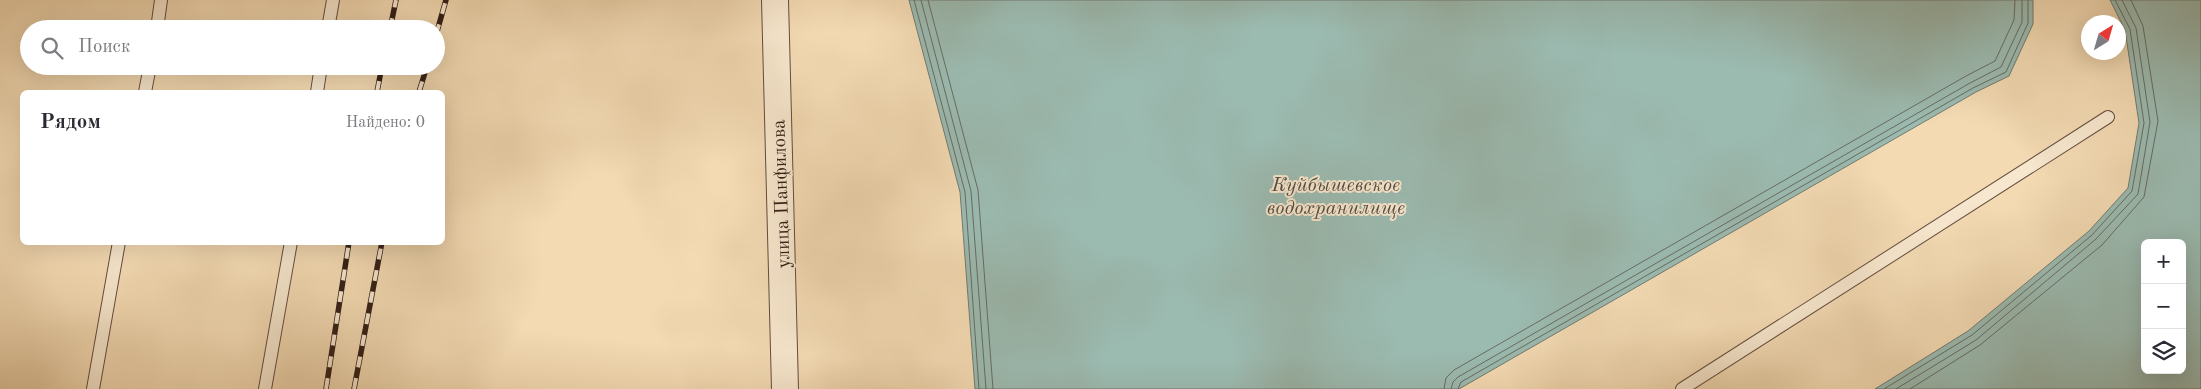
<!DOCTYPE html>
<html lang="ru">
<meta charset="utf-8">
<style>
:root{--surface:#fff;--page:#f7f7f7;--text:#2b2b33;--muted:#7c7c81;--line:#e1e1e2}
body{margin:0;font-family:"Old Standard TT",serif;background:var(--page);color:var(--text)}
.controls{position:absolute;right:15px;bottom:15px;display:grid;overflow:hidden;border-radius:8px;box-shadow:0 5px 20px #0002}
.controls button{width:45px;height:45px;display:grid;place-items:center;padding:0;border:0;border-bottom:1px solid var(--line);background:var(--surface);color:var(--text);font:25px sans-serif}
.compass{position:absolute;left:2081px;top:15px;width:45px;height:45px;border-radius:50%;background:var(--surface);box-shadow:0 5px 20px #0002;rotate:37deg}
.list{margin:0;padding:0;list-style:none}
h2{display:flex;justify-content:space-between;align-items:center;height:65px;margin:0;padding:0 20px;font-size:21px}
h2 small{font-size:16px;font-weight:400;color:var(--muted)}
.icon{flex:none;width:28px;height:28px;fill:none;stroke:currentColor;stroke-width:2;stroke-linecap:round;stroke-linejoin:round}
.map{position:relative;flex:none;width:2201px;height:389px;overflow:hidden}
.search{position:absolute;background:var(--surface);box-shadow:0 5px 20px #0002;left:20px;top:20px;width:425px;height:55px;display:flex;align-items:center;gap:12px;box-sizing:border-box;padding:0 18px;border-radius:28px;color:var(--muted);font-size:19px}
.panel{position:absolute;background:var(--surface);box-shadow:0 5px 20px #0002;left:20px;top:90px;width:425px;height:155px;border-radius:8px}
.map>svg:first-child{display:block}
.water{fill:#9bbab0;stroke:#717b72;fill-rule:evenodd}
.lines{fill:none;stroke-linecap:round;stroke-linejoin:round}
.shore{stroke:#666c63;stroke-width:1}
.service-casing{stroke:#624c3d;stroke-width:14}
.minor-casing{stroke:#624c3d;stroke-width:28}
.service{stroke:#f7e7ce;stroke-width:12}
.minor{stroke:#f7e7ce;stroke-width:26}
.rail-casing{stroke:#311d16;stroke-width:5.5}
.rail{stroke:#f7e7ce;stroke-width:4;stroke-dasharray:11;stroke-linecap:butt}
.labels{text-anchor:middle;stroke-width:4;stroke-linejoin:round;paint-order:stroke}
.street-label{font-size:19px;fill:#311d16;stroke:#f7e7ce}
.water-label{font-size:20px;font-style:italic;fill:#514c44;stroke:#f7e7ce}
</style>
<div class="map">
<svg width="2201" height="389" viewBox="0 0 2201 389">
<rect width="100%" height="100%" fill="#f3dab3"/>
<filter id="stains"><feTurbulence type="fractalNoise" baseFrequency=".004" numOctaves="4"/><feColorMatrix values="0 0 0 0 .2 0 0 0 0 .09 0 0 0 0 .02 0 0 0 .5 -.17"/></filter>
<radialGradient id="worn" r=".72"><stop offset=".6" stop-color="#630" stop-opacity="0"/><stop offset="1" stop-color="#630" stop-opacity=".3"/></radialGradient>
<!-- water -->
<path class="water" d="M909,0H2033V24L2009,76L1976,92L1459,389H975L960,192Z
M2110,0H2201V389H1875L1968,331L2089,231L2128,188L2139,123L2125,30ZM2145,243H2182V370H2145Z"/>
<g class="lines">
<!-- shore -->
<path class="shore" d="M914,0L965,192L979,389
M921,0L971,191L986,389
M928,0L978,190L993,389
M1444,389L1446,378L1454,370L1966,76L1995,61L2014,20L2015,0
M1451,389L1453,382L1458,377L1970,83L2001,67L2022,22V0
M1458,389L1461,382L1973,88L2006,72L2028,23V0
M1884,389L1972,335L2092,235L2132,191L2144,123L2130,29L2115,0
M1896,389L1976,340L2096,239L2138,194L2150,122L2136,28L2122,0
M1910,389L1980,345L2102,245L2144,197L2158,121L2143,26L2131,0"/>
<!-- service casing -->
<g class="service-casing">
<path id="service" d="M157,29L161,0
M328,29L333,0
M145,92L150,66
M317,92L321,66
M93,389L119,242
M265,389L291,242
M1682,389L2108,117"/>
</g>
<!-- minor casing -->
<g class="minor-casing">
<path id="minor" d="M775,0L785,389"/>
</g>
<!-- service -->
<use href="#service" class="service"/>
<!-- minor -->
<use href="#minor" class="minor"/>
<!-- rail casing -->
<g class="rail-casing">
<path id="rail" d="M390,29L396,0
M436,35L446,0
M377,92L382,66
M419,92L427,66
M326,389L349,242
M354,389L382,242"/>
</g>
<!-- rail -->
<use href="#rail" class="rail"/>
</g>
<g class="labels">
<!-- street labels -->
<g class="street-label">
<text transform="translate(780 194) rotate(-92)" y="7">улица Панфилова</text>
</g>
<!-- water labels -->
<g class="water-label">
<text x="1336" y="191">Куйбышевское<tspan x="1336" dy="23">водохранилище</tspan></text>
</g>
</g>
<rect width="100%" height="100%" filter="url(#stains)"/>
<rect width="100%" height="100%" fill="url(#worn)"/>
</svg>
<div class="controls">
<button>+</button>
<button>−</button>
<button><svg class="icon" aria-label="layers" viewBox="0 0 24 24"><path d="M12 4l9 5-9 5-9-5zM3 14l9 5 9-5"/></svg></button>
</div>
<svg class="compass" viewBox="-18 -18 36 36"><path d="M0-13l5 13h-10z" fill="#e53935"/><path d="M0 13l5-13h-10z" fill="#7c7c81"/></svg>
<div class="search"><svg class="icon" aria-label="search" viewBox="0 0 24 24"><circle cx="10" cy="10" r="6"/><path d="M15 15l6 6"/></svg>Поиск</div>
<section class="panel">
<h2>Рядом<small>Найдено: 0</small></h2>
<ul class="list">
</ul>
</section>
</div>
